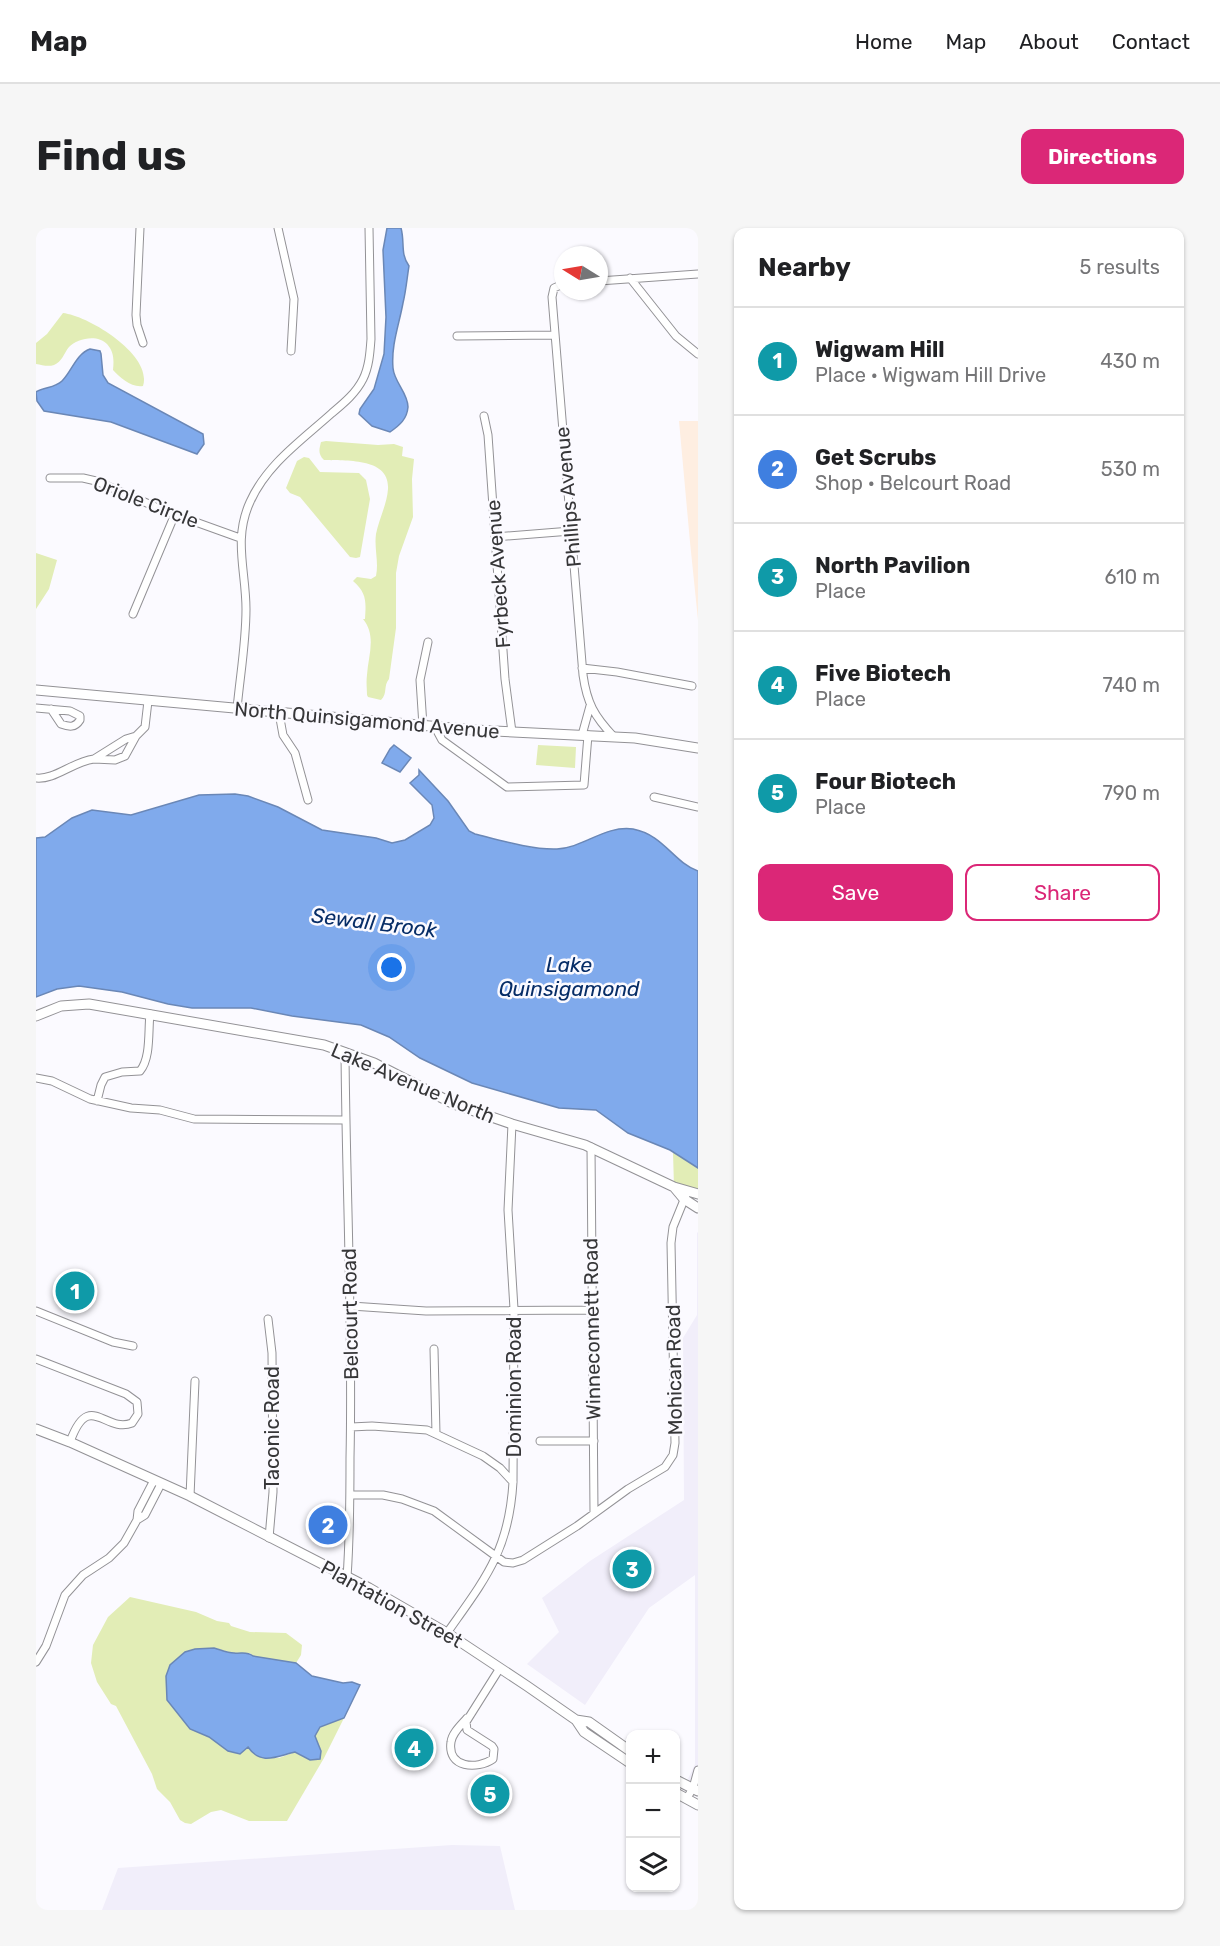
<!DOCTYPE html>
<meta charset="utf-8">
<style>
:root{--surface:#fff;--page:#f6f6f6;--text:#202124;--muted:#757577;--line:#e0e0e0;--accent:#db2777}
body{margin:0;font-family:Rubik,sans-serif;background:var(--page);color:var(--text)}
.controls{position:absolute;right:18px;bottom:18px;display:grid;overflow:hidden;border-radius:12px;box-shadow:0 2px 4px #0004}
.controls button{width:54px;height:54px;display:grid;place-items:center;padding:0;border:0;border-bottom:2px solid var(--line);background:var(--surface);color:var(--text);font:30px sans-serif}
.compass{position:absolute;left:518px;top:18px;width:54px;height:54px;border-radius:50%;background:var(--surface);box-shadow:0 2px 4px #0004;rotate:281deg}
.you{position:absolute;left:356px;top:740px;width:21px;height:21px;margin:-15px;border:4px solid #fff;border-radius:50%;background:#1a73e8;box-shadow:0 0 0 9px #1a73e833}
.badge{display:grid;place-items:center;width:39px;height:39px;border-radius:50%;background:var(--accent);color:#fff;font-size:20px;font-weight:700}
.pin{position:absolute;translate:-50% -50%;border:3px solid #fff;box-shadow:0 2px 6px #0006}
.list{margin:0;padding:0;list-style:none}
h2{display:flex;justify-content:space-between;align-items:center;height:78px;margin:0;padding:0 24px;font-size:26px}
h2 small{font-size:20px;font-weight:400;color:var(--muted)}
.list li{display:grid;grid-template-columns:39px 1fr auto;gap:18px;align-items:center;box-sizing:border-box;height:108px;padding:0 24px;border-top:2px solid var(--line)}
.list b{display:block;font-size:22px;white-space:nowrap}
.list p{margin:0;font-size:20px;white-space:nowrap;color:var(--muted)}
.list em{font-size:20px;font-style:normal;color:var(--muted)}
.actions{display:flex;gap:12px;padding:18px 24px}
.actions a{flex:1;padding:14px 0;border:2px solid var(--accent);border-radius:12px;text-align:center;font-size:21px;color:var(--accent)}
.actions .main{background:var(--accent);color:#fff}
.icon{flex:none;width:33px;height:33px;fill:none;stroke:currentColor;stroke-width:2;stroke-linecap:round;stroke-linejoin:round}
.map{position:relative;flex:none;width:662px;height:1682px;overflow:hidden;border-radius:12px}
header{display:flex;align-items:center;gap:36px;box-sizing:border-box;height:84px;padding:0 30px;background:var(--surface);border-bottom:2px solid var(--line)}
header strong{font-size:28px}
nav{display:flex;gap:33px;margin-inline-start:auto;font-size:21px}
.intro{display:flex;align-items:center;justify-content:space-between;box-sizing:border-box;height:144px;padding:0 36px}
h1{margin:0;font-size:42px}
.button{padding:15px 27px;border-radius:12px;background:var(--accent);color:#fff;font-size:21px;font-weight:700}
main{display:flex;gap:36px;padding:0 36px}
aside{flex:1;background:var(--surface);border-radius:12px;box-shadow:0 2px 4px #0004}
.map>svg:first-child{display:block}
.built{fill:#f1eefa}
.education{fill:#feeee1}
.green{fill:#e2edb6}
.water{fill:#80aaec;stroke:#6a87b6;stroke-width:1.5}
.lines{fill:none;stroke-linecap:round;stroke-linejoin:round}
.minor-casing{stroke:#939296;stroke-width:9}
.secondary-casing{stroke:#939296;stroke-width:11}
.minor{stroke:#fff;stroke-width:7}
.secondary{stroke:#fff;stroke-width:9}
.labels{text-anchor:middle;stroke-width:5;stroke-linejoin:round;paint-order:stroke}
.street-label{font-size:20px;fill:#363638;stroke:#fbfaff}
.water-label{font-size:21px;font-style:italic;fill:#072d67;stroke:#fbfaff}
</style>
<header>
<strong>Map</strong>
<nav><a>Home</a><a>Map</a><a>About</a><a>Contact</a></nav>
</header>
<div class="intro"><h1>Find us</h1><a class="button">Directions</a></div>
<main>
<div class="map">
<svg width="662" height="1682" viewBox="0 0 662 1682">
<rect width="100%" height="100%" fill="#fbfaff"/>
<!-- built -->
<path class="built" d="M661,1004L662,1005V1559L651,1553L659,1536V1347L613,1380L549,1477L491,1436L523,1404L506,1370L554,1333L648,1272L647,1110L661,1087Z
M416,1617L464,1618L479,1682H66L82,1640Z"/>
<!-- education -->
<path class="education" d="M643,193H662V392L654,314Z"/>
<!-- green -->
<path class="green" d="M27,85C53,88 117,127 107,158C96,160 84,150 77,142C78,132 78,124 71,116C62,106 41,110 33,119C28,125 26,134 18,137C12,139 6,137 0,136V115L11,106Z
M290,213L342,217L358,216L367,219L366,228L378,231L376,251L377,289L363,328L360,345V400L353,451C347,458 352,465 345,472L332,469L331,467C331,461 330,454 331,447C332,428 341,408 327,391H329C330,374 331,365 317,353L321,349L335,351L340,348C343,334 338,320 340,306C343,291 351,276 352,261C354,229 309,233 288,232C282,226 283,222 285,214Z
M268,229L273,230L284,244L323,245L330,252L334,271L324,329L320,330L314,329L264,269L254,265L250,260L261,233Z
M0,325L21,332L13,361L0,381Z
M502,517L540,519L539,540L500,537Z
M637,924L662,940V966L638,959Z
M94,1369L160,1384L181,1393L193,1395L195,1398L214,1404L250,1405L266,1417L265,1427L260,1435L217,1428L214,1425L200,1426L178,1420L130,1448L131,1472L154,1501L173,1509L192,1523L204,1526L212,1519L221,1528L243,1530L259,1524L274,1532L284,1531L285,1523L279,1508L284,1499L308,1490L288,1530L251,1593H213L185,1582L175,1584L155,1596L149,1595L144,1592L134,1574L121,1561L116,1546L80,1478L75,1476L61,1454L55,1435L57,1417L72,1389Z"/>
<!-- water -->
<path class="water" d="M351,0H365C369,14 364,26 373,38C371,50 370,63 367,75C363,97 355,117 357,140C358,154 372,165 372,179C371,191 364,197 354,204L336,198L323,186L324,181L338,161L348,126L350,89L347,22Z
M54,121L64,123L65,126L67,147L72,155L167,206L168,216L161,226L75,194L8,183L1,173L0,164C8,159 19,160 26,153C36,143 40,126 54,121Z
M358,517L375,530L364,544L346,535L354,521Z
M383,542L412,573L433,603L439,606C463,612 496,622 521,621C547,620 569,597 597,601C628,607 637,634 662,643V940L634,922L592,905L560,882L523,880L436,855L384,830L353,809L325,797L256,788L215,780H156L132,776L86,764L43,758L21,761L0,769V610L9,609L36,590L56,582L95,587L163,567L199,566L212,568L242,579L286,602L340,610L356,615L369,612L394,597L398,590L396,577L374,555L383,547Z
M178,1420C185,1422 192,1425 198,1425C206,1426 210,1423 217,1428L260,1435L276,1448L307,1455L316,1454L324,1457L308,1490L284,1499L279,1508L285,1523L284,1531L274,1532L259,1524C241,1528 225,1538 212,1519L204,1526L192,1523L173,1509L154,1501L131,1472L130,1448L134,1437L149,1424L159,1421Z"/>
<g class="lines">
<!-- minor casing -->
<g class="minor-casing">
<path id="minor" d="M104,0L100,87L101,97L107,115
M242,0L258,71L255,123
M594,50L640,108L662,126
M563,53L662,46
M527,56L518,60L516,69L547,447C551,475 558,488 578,509
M421,108L518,107
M448,188L452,207L469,451L476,504
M14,250H47L60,253L129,283L204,310
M459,309L535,303
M97,386L139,286
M546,440L581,444L656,458
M0,480L34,483L44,488V492C39,500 33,499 25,496L15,481
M201,481C204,448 210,415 210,381C210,343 197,311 214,274C231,236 266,212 296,185C308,175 320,165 327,151C333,139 334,125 335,111L333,0
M243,485L247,507L259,525L272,572
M387,498L384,452L392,414
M399,499L406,512L471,559L548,557L552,507
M546,507L554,478
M100,508L90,511L58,531L79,532L89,528L100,508L109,499L112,473
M0,550C19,552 36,534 58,531
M618,569L662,579
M309,824C310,959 317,1095 314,1230C314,1270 314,1309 311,1349
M0,850L16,853L54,871L95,880L124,882L158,891L309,892
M61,873L65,857L69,849L86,844L104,843C115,830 112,803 114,786
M555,919L558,1284
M315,1078L390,1083L556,1082
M0,1083L77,1114L97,1118
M232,1091L236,1125L237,1264L233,1310
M398,1121L400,1206
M0,1131L90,1166L101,1174L102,1186L96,1195C69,1206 53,1161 34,1214
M315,1199L336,1198L391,1202L447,1228L464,1240L477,1254
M504,1213H558
M315,1267H347L366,1271L398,1283L461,1329L468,1334L477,1335L487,1332L541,1298L592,1261L629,1239L637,1227L639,1215L635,1015L637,999L650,967
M154,1268L159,1153
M101,1292L109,1287L125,1256
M411,1405C449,1351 473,1323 477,1254L478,1081L472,982L476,896
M0,1434L10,1418L29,1367L47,1347L73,1330L88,1315L101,1292L102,1283L118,1252
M431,1490C425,1497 416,1505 415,1514C411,1540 441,1542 457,1531L458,1521L456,1518L431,1502L430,1494L464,1440
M651,1570L657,1560L662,1542"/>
</g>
<!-- secondary casing -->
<g class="secondary-casing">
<path id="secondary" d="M0,462L438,502L599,510L662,520
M0,788L25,778L53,776L288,817L338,835L418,876L476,896L549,917L638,959L662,966
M638,959L648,971L662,980
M0,1201L34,1214L154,1268L333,1360L411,1405L491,1458L540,1492L548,1504L594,1535
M540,1492L553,1494L594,1523
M640,1552L662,1563
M640,1565L662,1577"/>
</g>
<!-- minor -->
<use href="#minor" class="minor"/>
<!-- secondary -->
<use href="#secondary" class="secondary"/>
</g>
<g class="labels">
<!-- street labels -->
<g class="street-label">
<text transform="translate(532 269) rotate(-95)" y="7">Phillips Avenue</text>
<text transform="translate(110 274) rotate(21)" y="7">Oriole Circle</text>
<text transform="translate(462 346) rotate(-94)" y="7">Fyrbeck Avenue</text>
<text transform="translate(331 492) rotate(5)" y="7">North Quinsigamond Avenue</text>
<text transform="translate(377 855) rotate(23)" y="7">Lake Avenue North</text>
<text transform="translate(314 1086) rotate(-91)" y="7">Belcourt Road</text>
<text transform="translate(556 1101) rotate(-91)" y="7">Winneconnett Road</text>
<text transform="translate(638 1142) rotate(-91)" y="7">Mohican Road</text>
<text transform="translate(478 1159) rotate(-90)" y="7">Dominion Road</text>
<text transform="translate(236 1200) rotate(-90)" y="7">Taconic Road</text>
<text transform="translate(356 1376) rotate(29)" y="7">Plantation Street</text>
</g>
<!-- water labels -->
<g class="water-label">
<text transform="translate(338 695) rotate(7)" y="7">Sewall Brook</text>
<text x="533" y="744">Lake<tspan x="533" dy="24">Quinsigamond</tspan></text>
</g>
</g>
</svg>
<div class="controls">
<button>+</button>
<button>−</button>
<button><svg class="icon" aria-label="layers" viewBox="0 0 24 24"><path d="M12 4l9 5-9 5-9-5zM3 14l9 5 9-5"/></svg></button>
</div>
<svg class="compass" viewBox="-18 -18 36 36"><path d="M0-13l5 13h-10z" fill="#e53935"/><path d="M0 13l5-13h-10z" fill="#757577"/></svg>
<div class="you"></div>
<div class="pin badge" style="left:39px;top:1063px;background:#0f9aa8">1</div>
<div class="pin badge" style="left:292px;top:1297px;background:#3f7fe0">2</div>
<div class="pin badge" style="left:596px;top:1341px;background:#0f9aa8">3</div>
<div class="pin badge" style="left:378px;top:1520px;background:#0f9aa8">4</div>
<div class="pin badge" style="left:454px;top:1566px;background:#0f9aa8">5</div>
</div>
<aside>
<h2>Nearby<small>5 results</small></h2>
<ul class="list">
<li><span class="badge" style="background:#0f9aa8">1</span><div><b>Wigwam Hill</b><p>Place · Wigwam Hill Drive</p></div><em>430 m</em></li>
<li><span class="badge" style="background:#3f7fe0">2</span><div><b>Get Scrubs</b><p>Shop · Belcourt Road</p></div><em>530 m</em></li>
<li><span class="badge" style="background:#0f9aa8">3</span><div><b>North Pavilion</b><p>Place</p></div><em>610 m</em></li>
<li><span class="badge" style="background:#0f9aa8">4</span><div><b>Five Biotech</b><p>Place</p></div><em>740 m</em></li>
<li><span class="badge" style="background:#0f9aa8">5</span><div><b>Four Biotech</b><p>Place</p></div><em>790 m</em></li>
</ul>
<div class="actions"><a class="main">Save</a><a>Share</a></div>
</aside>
</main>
